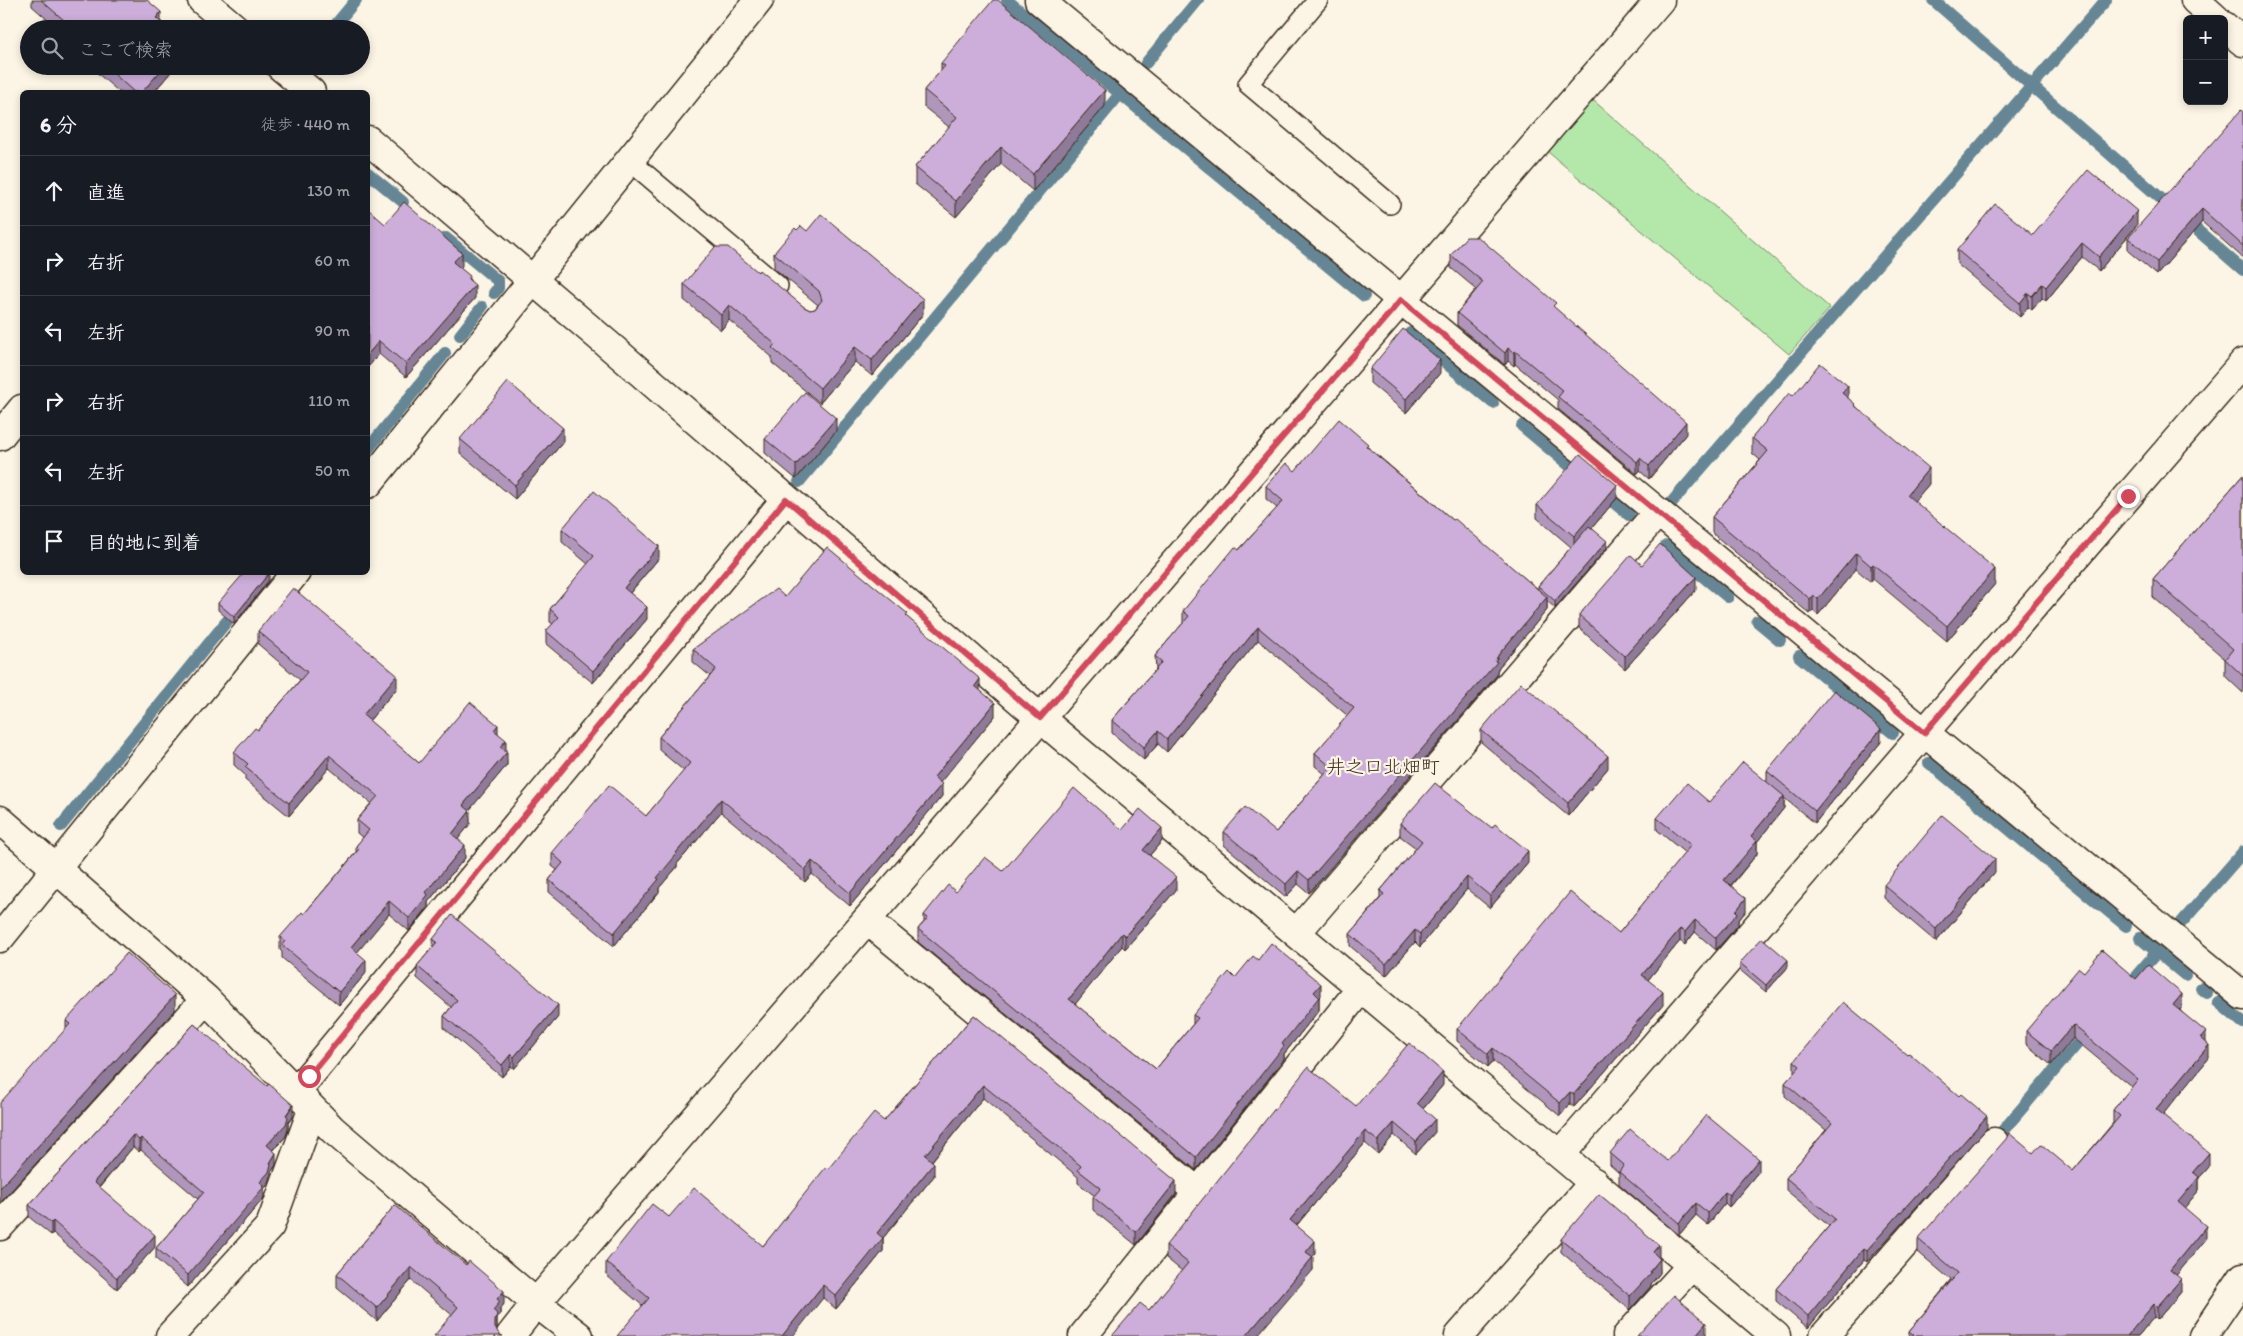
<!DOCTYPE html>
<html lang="ja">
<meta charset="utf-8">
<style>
:root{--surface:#171b24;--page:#242831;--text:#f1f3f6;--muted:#9ea1a6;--line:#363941}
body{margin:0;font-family:Itim,"Klee One",sans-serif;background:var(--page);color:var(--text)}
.controls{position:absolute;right:15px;top:15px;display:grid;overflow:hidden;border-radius:8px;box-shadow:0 2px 8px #0003}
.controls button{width:45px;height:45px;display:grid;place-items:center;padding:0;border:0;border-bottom:1px solid var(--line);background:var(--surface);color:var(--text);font:25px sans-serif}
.stop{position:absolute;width:15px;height:15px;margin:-11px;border:4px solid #d1495b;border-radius:50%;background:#fff}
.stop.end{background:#d1495b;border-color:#fff;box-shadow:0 1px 5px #0008}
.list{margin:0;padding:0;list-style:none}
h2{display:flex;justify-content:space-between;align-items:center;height:65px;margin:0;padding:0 20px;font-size:21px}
h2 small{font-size:16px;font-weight:400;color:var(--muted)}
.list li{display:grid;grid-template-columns:32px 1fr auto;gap:15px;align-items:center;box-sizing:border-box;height:70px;padding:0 20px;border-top:1px solid var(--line)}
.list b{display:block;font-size:19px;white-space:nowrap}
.list em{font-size:16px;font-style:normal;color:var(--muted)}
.icon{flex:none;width:28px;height:28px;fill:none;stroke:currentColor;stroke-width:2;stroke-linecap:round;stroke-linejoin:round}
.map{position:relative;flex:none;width:2243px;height:1336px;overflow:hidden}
.search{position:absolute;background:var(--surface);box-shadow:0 2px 8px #0003;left:20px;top:20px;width:350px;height:55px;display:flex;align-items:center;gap:12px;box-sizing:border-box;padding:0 18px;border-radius:28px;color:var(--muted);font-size:19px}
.panel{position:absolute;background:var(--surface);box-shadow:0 2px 8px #0003;left:20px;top:90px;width:350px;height:485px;border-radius:8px}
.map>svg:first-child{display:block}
.green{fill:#b3e8aa;stroke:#778964}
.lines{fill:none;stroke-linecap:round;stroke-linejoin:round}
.stream{stroke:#668695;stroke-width:12}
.service-casing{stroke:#3b2a1e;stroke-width:22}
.minor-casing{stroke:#3b2a1e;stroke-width:31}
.tertiary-casing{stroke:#3b2a1e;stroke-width:31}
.service{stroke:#fcf5e5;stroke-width:19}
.minor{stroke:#fcf5e5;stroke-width:28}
.tertiary{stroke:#fcf5e5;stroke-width:28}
.wall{fill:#b096bb;stroke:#3b2a1e}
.shaded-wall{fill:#907a99;stroke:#3b2a1e}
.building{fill:#cdaeda;stroke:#3b2a1e}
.route{stroke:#d1495b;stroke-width:6}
.labels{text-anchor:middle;stroke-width:4.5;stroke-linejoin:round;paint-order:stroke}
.quarter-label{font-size:19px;fill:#3b2a1e;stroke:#fcf5e5}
</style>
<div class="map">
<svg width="2243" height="1336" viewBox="0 0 2243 1336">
<rect width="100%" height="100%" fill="#fcf5e5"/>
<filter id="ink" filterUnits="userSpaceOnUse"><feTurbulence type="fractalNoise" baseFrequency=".02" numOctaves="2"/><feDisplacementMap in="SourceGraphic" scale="10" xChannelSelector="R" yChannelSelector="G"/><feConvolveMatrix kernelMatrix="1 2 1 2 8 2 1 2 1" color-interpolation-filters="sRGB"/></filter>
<g filter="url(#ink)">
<!-- green -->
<path class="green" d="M1593,100L1830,308L1789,354L1548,152Z"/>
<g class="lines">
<!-- stream -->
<path class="stream" d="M1007,0L1364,296
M1933,0L2243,270
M332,29L356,0
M1146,63L1198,0
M368,173L403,202
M446,238L498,281V288L494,293
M1410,333L1493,403
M460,335L482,307
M1522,426L1583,477
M368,449L445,353
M799,482L1120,94
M1602,493L1629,515
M1672,502L2106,0
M1666,546L1728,597
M1757,621L1780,640
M1799,656L1893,733
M1929,763L2126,926
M61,826L227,621
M2182,922L2243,852
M2140,938L2185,975
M2201,988L2207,993
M2124,990L2157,952
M2218,1002L2243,1023
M2000,1134L2089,1030"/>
<!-- service casing -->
<g class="service-casing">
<path id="service" d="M1318,0L1248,84L1390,204
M630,161L778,286"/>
</g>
<!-- minor casing -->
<g class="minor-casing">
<path id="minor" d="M202,0L236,29
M1039,0L2243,996
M280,66L311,92
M368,140L611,347L1040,718L1776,1336
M0,436L22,409
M368,484L759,0
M0,820L206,999L333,1130L536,1303L579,1336
M867,920L1198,1192
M1297,932L1658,512
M0,938L296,572
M295,1093L786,499
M1561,1154L2243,363
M0,1226L206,999
M170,1336L270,1226L312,1110
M510,1336L536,1303L1660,0
M1083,1336L1362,987
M1459,1336L1594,1182
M1627,1336L1692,1265
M1824,1336L1994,1142
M2203,1336L2243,1277"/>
</g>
<!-- tertiary casing -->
<g class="tertiary-casing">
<path id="tertiary" d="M2195,0L2216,19
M2224,26L2243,42"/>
</g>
<!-- service -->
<use href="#service" class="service"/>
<!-- minor -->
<use href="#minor" class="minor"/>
<!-- tertiary -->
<use href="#tertiary" class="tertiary"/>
</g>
<!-- wall -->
<path class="wall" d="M32,0H147L161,22L169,29H58L32,6Z
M941,63L1105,106L1033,191L1001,164L956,217L915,184V167L949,127L924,107V90L941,71Z
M89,66H176L154,92H119Z
M2243,112V258L2202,222L2157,275L2128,251V238Z
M385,224L462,266L460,268L470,280L475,298L406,377L379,354L368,367Z
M2137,225L2099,271L2082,257L2046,301L2042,298L2032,310L2028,307L2020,317L1957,264V250L2033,235Z
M797,230L807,231L923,314L872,376L855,362L820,403L772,363V357L729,320L721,330L684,300V284L758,272L804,307L810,310L815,309L818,305L774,268V253Z
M1451,255L1556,309L1686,434L1649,479L1640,471L1637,474L1558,409V400L1515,364L1514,366L1508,361L1505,365L1457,325V313L1476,289L1451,268Z
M1370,369L1440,373L1406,413L1370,383Z
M1793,396L1848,398L1929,484L1914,501L1995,584L1947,641L1873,579L1871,582L1856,569L1818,615L1813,611L1810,614L1712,533V517L1760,460L1752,453V438Z
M836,431L796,479L765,453V439Z
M460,439L563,442L515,499L460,453Z
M1368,447L1453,520L1538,589V586L1571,547L1537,518V505L1617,498L1592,528L1607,548L1555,608L1547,601V610L1499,667L1497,671V675L1309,893L1298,884L1286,897L1224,845V832H1276L1325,774L1315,766V753L1348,716L1258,640L1167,752L1158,744L1144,760L1112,733V720L1156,669L1155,656L1183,623V611L1277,508L1266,499V486L1295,471Z
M2243,475V693L2225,676V659L2153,597V579Z
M562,529L659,558L630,593L647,619L593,683L546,644V631L553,624L550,622V609L588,564L562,542Z
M1642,565L1696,590L1625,669L1579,628V615Z
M269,580L234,624L218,610V603Z
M785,597L908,618L980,691L995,716L940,782L942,796L850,906L812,874L805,882L721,812L677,864V867L659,888V892L614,946L549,892V880L557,870L552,866V853L646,816L684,771L659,750V737L710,676L693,662V649Z
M258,631L397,688L369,721L419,763L498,733L506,752L507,765L469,810L470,824L458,839L465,858L428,902V907L409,931L389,914L357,952L366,973L339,1005L282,958V952L280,950V937L304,914L356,852V846L363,838L357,833V820L371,803L329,768L289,816L245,780V775L234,765V752L258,730L300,680L258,644Z
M1481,730L1608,768L1568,816L1481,742Z
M1881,742L1815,823L1784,798V808L1757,842V854L1731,886L1746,911L1738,921V925L1716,950L1695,932L1685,945L1680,941L1648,980L1663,1005L1574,1107L1570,1104L1560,1116L1493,1061L1488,1067L1457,1041V1029L1619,933L1685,853L1657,830V818L1709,802L1767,781V771Z
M1400,823L1528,863L1490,908L1467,889L1420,947L1415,942L1386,976L1350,946V934L1380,898V891L1416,848L1400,836Z
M1122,830L1162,841L1150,855L1176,890L1125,949L1122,946L1075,1004L1156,1069L1193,1024V1015L1235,978L1258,960L1321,996L1319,998V1010L1284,1054V1059L1196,1170L918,942V929L924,922V915L956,892Z
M1995,872L1936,942L1884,898V885Z
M433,939L558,1017L514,1069L511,1066L502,1077L444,1028V1016L451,1007L417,978V966L433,947Z
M1740,963L1788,967L1766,992L1740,970Z
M2084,972L2136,979L2182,1007L2180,1010L2206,1042L2209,1058L2162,1115L2209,1167L2199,1178V1190L2184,1208L2206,1239L2176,1275L2181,1292L2157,1320L2154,1317L2138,1336H1909V1331L1951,1280L1918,1252V1239L2033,1153L2073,1171L2113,1123V1110L2132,1087L2073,1038L2051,1065L2026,1044V1031Z
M175,1010L66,1029V1021Z
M974,1015L1176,1194L1136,1245L1093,1210V1197L1095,1196L1078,1183V1177L983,1098L932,1161L934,1176L883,1238V1251L836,1309L823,1298L643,1306L606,1275V1262L669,1217L763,1246L828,1169L884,1121Z
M194,1024L293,1117L288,1123V1129L286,1136L273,1151L276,1165L271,1172V1176L269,1183L264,1189V1197L263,1199L188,1287L156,1259V1248L198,1199L141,1150L139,1152L133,1147L100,1187L155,1247L117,1289L53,1233L51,1235L29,1217V1205Z
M1794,1061L1987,1128L1867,1262L1864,1260L1808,1328L1776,1301V1289L1829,1226L1786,1190V1178L1826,1130L1785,1096V1083L1794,1073Z
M1443,1085L1423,1109L1435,1132L1416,1154L1394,1135L1378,1154L1365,1143L1297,1225L1315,1254L1312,1257L1313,1270L1149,1310L1182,1271L1166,1258V1245L1356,1106Z
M1610,1153L1668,1161L1759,1171L1729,1207L1725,1203L1708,1225L1696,1215L1679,1235L1619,1184V1173L1610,1165Z
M395,1205L504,1304L500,1309V1315L497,1318V1328L452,1315L411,1280L377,1321L337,1288V1274Z
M1561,1239L1659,1258L1660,1273L1651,1284V1286L1630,1310L1561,1252Z"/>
<!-- shaded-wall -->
<path class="shaded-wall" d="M161,12V26L156,18Z
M165,66H176L154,92H142Z
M1105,90V106L1033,191V174Z
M1001,147V164L956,217V201Z
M2202,209V222L2157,275V262Z
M2137,211V225L2099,271V257Z
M2082,243V257L2046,301V287Z
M462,253V266L453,275V262Z
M2042,284V298L2032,310V296Z
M475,285V298L406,377V364Z
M2028,293V307L2020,317V303Z
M923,299V314L872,376V360Z
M729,305V320L721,330V315Z
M379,341V354L368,367V354Z
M855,347V362L820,403V388Z
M1508,348V361L1505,365V353Z
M1515,351V364L1514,366V353Z
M1440,360V373L1406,413V399Z
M1848,386V402L1842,393Z
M836,418V431L796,479V465Z
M1686,422V434L1649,479V466Z
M563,428V442L515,499V485Z
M1640,458V471L1637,474V462Z
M1929,468V484L1907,510V495Z
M1617,485V498L1574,549V536Z
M1607,541V548L1555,608V601Z
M659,546V558L624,600V588Z
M1856,553V569L1818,615V599Z
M1873,564V579L1871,582V566Z
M1995,569V584L1947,641V626Z
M269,573V580L234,624V617Z
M1696,577V590L1625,669V656Z
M1813,595V611L1810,614V599Z
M1547,597V610L1499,667L1497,671V675L1309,893V880L1495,661L1499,654Z
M647,607V619L593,683V671Z
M1258,627V640L1167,752V739Z
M397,675V688L363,728V715Z
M980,679V692L975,686Z
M995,703V716L934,790V777Z
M498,725V738L494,730Z
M1881,729V742L1815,823V811Z
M1158,731V744L1144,760V747Z
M506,740V752L500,747Z
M507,752V765L463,818V805Z
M329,755V768L289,816V803Z
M1608,756V768L1568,816V803Z
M942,784V796L850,906V893Z
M1784,796V808L1757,842V854L1724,893V880L1751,836Z
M721,799V812L677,864V867L659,888V892L614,946V933L676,853Z
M470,811V824L452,847V834Z
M1162,828V841L1143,863V850Z
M465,845V858L428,902V907L409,931V918L426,892Z
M1528,851V863L1490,908V896Z
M1995,859V872L1936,942V929Z
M812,861V874L805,882V870Z
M1298,871V884L1286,897V884Z
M1176,877V890L1125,949V936Z
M1467,877V889L1420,947V934Z
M1746,898V911L1738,921V925L1716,950V938L1736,911Z
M389,901V914L351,960V947Z
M1695,920V932L1685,945V932Z
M1680,929V941L1642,987V975Z
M1415,930V942L1386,976V964Z
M1122,933V946L1069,1012V999Z
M366,960V973L339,1005V992Z
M1788,960V967L1766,992V985Z
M1321,984V996L1319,998V1010L1284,1054V1059L1196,1170V1157L1282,1044L1314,992Z
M1663,992V1005L1574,1107V1094Z
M2182,994V1007L2173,1018V1005Z
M175,995V1010L0,1203V1188Z
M558,1005V1017L514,1069V1057Z
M2073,1025V1038L2051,1065V1051Z
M2206,1032V1045L2201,1038Z
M2209,1045V1058L2156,1123V1109Z
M1493,1048V1061L1488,1067V1054Z
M511,1054V1066L502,1077V1065Z
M1443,1072V1085L1417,1116V1103Z
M983,1085V1098L925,1169V1155Z
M1570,1092V1104L1560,1116V1103Z
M293,1105V1117L288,1123V1129L286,1136L267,1157V1145Z
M1987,1116V1128L1867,1262V1250Z
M1435,1119V1132L1416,1154V1142Z
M1394,1123V1135L1378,1154V1141Z
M1365,1131V1143L1290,1233V1220Z
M133,1135V1147L94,1193V1182Z
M141,1138V1150L139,1152V1140Z
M276,1153V1165L271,1172V1176L269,1183L264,1189V1197L263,1199L188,1287V1275L270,1163Z
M2209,1153V1167L2199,1178V1190L2178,1216V1202L2193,1172Z
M1759,1159V1171L1729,1207V1195Z
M934,1163V1176L883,1238V1251L836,1309V1296L877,1233Z
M1176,1181V1194L1136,1245V1232Z
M1725,1192V1203L1708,1225V1213Z
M1696,1203V1215L1679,1235V1223Z
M53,1221V1233L51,1235V1223Z
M2206,1226V1239L2170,1283V1270Z
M155,1235V1247L117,1289V1278Z
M1315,1241V1254L1306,1264V1252Z
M1659,1245V1258L1653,1252Z
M1864,1248V1260L1808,1328V1316Z
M1313,1257V1270L1257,1336H1246Z
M1660,1259V1273L1651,1284V1286L1630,1310V1296Z
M411,1267V1280L377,1321V1308Z
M2181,1279V1292L2157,1320V1307Z
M823,1285V1298L793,1336H782Z
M504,1291V1304L500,1309V1315L497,1318V1328L495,1334L493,1310L497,1299Z
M2154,1304V1317L2138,1336H2127Z
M1706,1323V1335L1705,1336H1695Z"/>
<!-- building -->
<path class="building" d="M41,0H147L161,12L156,18L169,29H74Z
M993,0H998L1105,90L1033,174L1001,147L956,201L915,167L957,117L924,90L945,66L941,63Z
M105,66H165L142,92H134Z
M2241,110L2243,112V246L2202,209L2157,262L2128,238Z
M2088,170L2137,211L2099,257L2082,243L2046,287L2042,284L2032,296L2028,293L2020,303L1957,250L1995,204L2033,235Z
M404,202L462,253L453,262L470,276L468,279L475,285L406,364L379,341L368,354V209L385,224Z
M821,214L923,299L872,360L855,347L820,388L772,348L775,344L729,305L721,315L684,284L715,247H728L758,272L759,270L804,307L810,310L815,309L822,300L819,291L774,253L795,228L797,230L801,226L807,231Z
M1466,237H1478L1556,303L1553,306L1686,422L1649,466L1640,458L1637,462L1558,397L1563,391L1515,351L1514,353L1508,348L1505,353L1457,313L1483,282L1451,255Z
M1403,329L1440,360L1406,399L1370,369Z
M1820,363L1848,386L1842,393L1855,404L1854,405L1929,468L1907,495L1995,569L1947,626L1873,564L1871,566L1856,553L1818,599L1813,595L1810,599L1712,517L1768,451L1752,438L1789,393L1793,396Z
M508,382L563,428L515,485L460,439Z
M805,392L836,418L796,465L765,439Z
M1339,419L1368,444L1366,446L1453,520L1455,519L1547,597L1499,654L1495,661L1497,662L1309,880L1298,871L1286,884L1224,832L1245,807L1276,832L1331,767L1315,753L1354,708L1258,627L1167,739L1158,731L1144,747L1112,720L1162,662L1155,656L1189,616L1183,611L1235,547L1239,550L1283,501L1266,486L1286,463L1295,471Z
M1580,454L1617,485L1574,536L1537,505Z
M2243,475V676L2225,659L2233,649L2153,579Z
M594,491L659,546L624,588L647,607L593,671L546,631L559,617L550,609L594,556L562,529Z
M1589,526L1607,541L1555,601L1538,586Z
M1660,544L1696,577L1625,656L1579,615L1631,555L1642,565Z
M827,547L908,614L906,616L980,679L975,686L995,703L934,777L942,784L850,893L812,861L805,870L721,799L676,853L677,854L657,878L659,879L614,933L549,880L563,863L552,853L609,785L646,816L690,763L659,737L716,669L693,649L776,589L785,597Z
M245,572H268L269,573L234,617L218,603Z
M293,588L397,675L363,715L419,763L470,702L498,725L494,730L506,740L500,747L507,752L463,805L470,811L452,834L465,845L426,892L428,895L409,918L389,901L351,947L366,960L339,992L282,945L285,941L280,937L302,912L304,914L359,849L356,846L369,830L357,820L378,796L329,755L289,803L245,767L248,764L234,752L255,728L258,730L307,672L258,631Z
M1521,683L1608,756L1568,803L1481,730Z
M1834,690L1881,729L1815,811L1767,771Z
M1743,762L1784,796L1751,836L1757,841L1724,880L1746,898L1736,911L1738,913L1716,938L1695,920L1685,932L1680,929L1642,975L1663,992L1574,1094L1570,1092L1560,1103L1493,1048L1488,1054L1457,1029L1570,892L1619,933L1691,845L1657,818L1687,783L1709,802Z
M1435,783L1492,828L1495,824L1528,851L1490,896L1467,877L1420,934L1415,930L1386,964L1350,934L1384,894L1380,891L1422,841L1400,823Z
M1074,788L1122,830L1140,809L1162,828L1143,850L1176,877L1125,936L1122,933L1069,999L1156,1069L1198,1018L1193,1015L1229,972L1235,978L1253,956L1258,960L1271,943L1321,984L1314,992L1319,997L1282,1044L1284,1046L1196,1157L918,929L928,918L924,915L948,885L956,892L985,857L1003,871Z
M1942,815L1995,859L1936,929L1884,885Z
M452,915L558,1005L514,1057L511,1054L502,1065L444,1016L457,1000L417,966L437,942L433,939Z
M1762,938L1788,960L1766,985L1740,963Z
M2102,950L2136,979L2148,965L2182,994L2173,1005L2206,1032L2201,1038L2209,1045L2156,1109L2209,1153L2193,1172L2199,1177L2178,1202L2206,1226L2170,1270L2181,1279L2157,1307L2154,1304L2127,1336H1915L1909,1331L1958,1273L1918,1239L2006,1139L2009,1133L2033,1153L2041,1144L2073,1171L2120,1116L2113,1110L2138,1079L2073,1025L2051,1051L2026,1031L2079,968L2084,972Z
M127,953L175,995L0,1188V1103L70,1024L66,1021Z
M1843,1002L1907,1055L1909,1053L1959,1096L1961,1094L1987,1116L1867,1250L1864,1248L1808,1316L1776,1289L1835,1219L1786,1178L1832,1123L1785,1083L1800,1066L1794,1061Z
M974,1015L1176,1181L1136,1232L1093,1197L1101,1188L1078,1170L1081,1166L983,1085L925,1155L934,1163L877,1233L883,1238L836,1296L823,1285L782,1336H617L649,1298L606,1262L652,1204L669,1217L694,1188L763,1246L826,1167L828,1169L874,1113L884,1121Z
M194,1024L267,1086L269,1084L293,1105L286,1115L288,1117L286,1124L267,1145L276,1153L270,1163L271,1164L269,1172L260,1182L264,1185L263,1188L188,1275L156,1248L204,1192L141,1138L139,1140L133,1135L94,1182L155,1235L117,1278L53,1221L51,1223L29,1205Z
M1409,1043L1443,1072L1417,1103L1435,1119L1416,1142L1394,1123L1378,1141L1365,1131L1290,1220L1315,1241L1306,1252L1313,1257L1246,1336H1112L1140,1303L1149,1310L1188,1263L1166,1245L1308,1067L1356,1106Z
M1706,1115L1759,1159L1729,1195L1725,1192L1708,1213L1696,1203L1679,1223L1619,1172L1624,1165L1610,1153L1630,1129L1668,1161Z
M1599,1194L1659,1245L1653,1252L1660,1259L1650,1271L1651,1273L1630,1296L1561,1239Z
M395,1205L466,1265L469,1261L504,1291L497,1299L500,1302L493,1310L497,1314L495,1321V1328L500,1335L503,1336H434L458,1307L411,1267L377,1308L337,1274Z
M1674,1295L1706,1323L1695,1336H1637Z"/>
</g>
<g class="lines" filter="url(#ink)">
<!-- route -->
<path class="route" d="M309,1076L786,499L1040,718L1401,300L1924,733L2128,496"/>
</g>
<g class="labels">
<!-- quarter labels -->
<g class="quarter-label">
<text x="1383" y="773">井之口北畑町</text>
</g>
</g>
</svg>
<div class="controls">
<button>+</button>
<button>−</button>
</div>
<div class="stop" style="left:309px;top:1076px"></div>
<div class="stop end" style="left:2128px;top:496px"></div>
<div class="search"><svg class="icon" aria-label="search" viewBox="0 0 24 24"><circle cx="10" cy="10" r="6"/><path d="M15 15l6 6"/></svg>ここで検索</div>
<section class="panel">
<h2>6 分<small>徒歩 · 440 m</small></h2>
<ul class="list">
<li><svg class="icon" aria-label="ahead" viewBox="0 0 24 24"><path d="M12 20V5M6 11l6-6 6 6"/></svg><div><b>直進</b></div><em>130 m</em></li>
<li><svg class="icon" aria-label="right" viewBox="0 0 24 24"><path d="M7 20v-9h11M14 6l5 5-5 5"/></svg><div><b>右折</b></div><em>60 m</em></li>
<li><svg class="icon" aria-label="left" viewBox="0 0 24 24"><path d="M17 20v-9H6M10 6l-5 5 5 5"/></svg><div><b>左折</b></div><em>90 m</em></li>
<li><svg class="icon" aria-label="right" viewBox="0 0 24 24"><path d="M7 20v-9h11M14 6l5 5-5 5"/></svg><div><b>右折</b></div><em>110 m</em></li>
<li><svg class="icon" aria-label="left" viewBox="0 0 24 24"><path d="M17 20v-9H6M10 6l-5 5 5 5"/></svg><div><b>左折</b></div><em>50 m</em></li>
<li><svg class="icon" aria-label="arrive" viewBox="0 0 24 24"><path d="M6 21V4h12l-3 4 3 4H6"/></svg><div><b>目的地に到着</b></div></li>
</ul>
</section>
</div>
